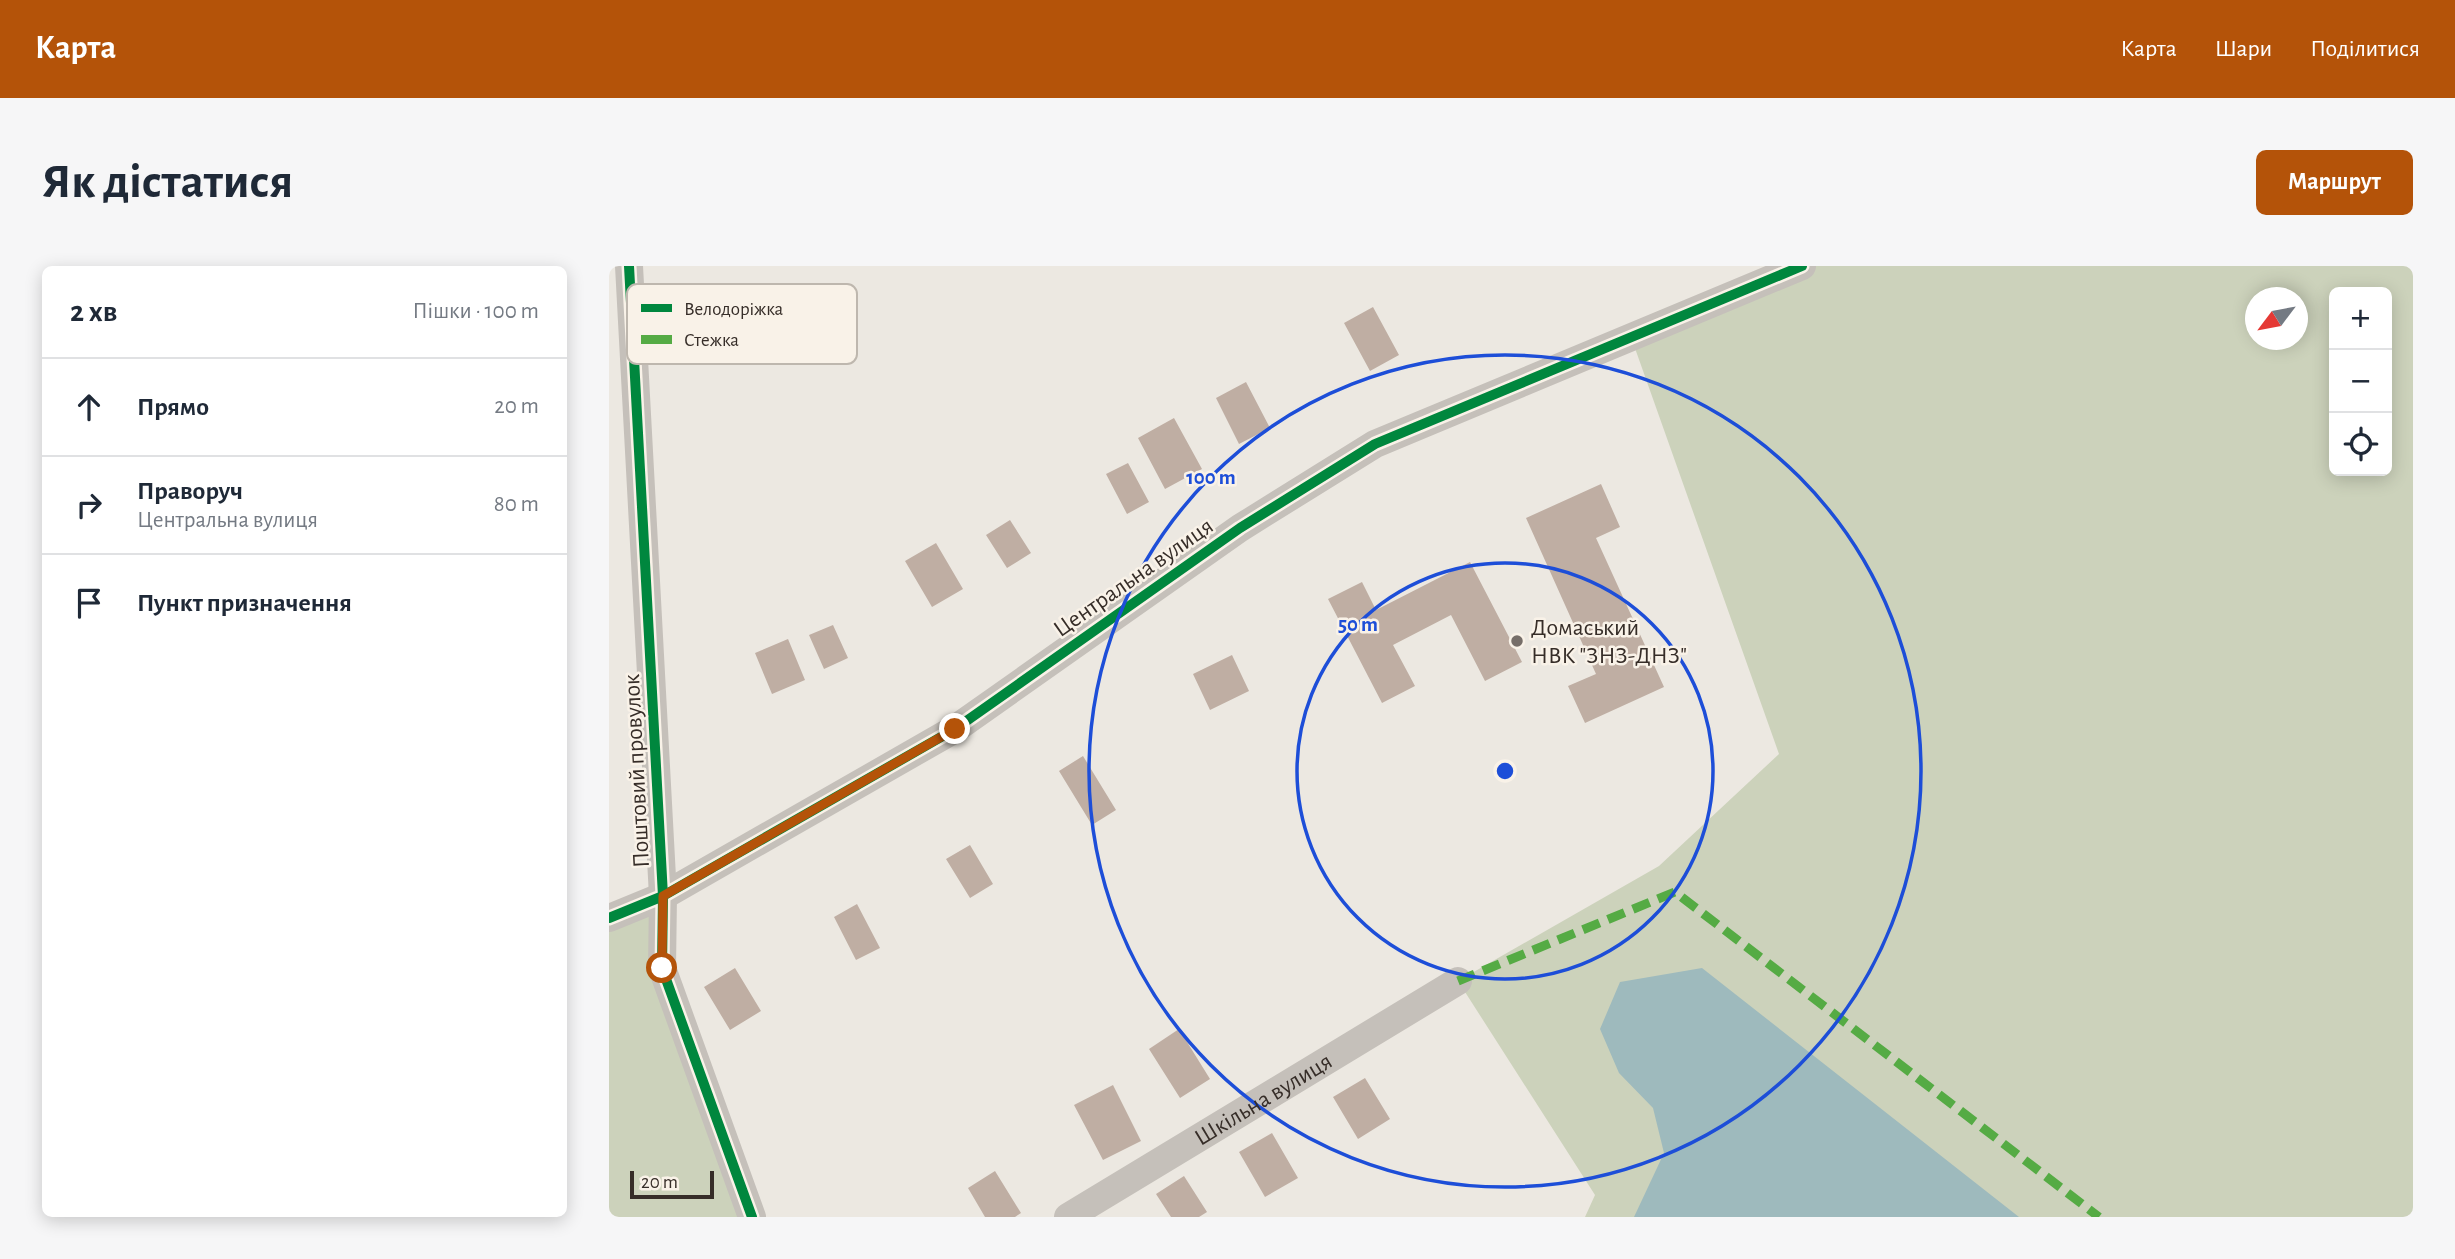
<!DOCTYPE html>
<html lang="uk">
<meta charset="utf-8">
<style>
:root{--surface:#fff;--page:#f6f6f7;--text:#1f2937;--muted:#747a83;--line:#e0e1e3;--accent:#b45309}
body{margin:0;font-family:"Alegreya Sans",sans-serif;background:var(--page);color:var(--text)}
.controls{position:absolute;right:21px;top:21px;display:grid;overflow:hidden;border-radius:10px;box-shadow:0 4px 18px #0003}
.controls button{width:63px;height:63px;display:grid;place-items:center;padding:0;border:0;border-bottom:2px solid var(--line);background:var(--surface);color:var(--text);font:35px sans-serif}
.compass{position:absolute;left:1636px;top:21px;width:63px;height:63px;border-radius:50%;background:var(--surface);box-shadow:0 4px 18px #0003;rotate:238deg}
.scale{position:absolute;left:21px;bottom:18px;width:84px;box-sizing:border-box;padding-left:7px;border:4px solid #362d28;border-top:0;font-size:19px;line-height:24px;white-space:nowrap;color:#362d28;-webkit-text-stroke:5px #f9f2e8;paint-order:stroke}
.stop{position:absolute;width:21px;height:21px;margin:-16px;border:5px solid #b45309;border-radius:50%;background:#fff}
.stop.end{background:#b45309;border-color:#fff;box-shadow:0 2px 7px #0008}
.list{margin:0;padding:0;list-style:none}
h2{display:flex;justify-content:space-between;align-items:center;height:91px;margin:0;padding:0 28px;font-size:30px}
h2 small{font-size:23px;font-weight:400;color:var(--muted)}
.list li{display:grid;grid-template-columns:46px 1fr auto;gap:21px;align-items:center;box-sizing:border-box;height:98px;padding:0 28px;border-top:2px solid var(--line)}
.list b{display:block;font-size:26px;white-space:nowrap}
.list p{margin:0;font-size:23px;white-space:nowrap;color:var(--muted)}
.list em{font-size:23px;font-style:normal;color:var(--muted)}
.icon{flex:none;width:38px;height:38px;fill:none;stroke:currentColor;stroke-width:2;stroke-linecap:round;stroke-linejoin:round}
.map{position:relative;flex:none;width:1804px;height:951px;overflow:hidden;border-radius:10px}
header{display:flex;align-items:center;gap:42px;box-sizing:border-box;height:98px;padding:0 35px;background:var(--accent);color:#fff}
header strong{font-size:33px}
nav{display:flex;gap:38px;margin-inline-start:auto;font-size:24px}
.intro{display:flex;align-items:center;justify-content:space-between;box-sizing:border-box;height:168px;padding:0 42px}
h1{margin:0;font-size:49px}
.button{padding:18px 32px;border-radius:10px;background:var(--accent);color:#fff;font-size:24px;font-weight:700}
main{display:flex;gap:42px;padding:0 42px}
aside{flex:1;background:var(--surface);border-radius:10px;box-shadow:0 4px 18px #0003}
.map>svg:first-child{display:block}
.green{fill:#ccd2bb;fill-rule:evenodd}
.water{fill:#9ebabd}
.building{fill:#bfaea3}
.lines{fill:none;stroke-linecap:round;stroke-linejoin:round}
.minor{stroke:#c5c0ba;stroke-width:28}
.quiet{stroke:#55ab44;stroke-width:9;stroke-dasharray:18 9;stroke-linecap:butt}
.cycleway-casing{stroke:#f9f2e8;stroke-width:15}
.cycleway{stroke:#00873e;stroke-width:10}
.route{stroke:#b45309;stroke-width:9}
.ring{fill:none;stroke:#1d4ed8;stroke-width:3.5}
.poi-dot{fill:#766e69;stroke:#f9f2e8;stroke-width:2.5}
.labels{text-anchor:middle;stroke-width:5;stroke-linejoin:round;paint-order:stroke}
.street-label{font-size:24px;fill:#362d28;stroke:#f9f2e8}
.poi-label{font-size:24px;fill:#362d28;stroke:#f9f2e8;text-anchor:start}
.key{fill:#f9f2e8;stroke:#beb7ae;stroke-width:2}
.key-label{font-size:19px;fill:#362d28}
.centre{fill:#1d4ed8;stroke:#f9f2e8;stroke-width:3.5}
.ring-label{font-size:21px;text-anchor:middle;font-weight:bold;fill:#1d4ed8;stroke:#f9f2e8;stroke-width:5;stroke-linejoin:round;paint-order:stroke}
</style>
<header>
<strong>Карта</strong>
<nav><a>Карта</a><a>Шари</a><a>Поділитися</a></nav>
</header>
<div class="intro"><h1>Як дістатися</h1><a class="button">Маршрут</a></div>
<main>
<aside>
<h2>2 хв<small>Пішки · 100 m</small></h2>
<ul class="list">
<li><svg class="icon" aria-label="ahead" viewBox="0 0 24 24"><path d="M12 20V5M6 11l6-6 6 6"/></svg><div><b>Прямо</b></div><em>20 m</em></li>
<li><svg class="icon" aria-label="right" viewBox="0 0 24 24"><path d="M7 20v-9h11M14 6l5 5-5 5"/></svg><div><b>Праворуч</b><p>Центральна вулиця</p></div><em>80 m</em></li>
<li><svg class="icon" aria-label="arrive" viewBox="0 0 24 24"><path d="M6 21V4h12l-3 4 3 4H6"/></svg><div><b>Пункт призначення</b></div></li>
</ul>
</aside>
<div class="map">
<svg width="1804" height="951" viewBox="0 0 1804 951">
<rect width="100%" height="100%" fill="#ece8e1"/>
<!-- green -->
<path class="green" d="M1193,0H1804V951H976L986,929L849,715L1050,600L1170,488L1022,71ZM1725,26H1778V205H1725ZM1646,32H1688V74H1646Z
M54,630L53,702L143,951H0V652Z"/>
<!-- water -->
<path class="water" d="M1093,702L1410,951H1025L1055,887L1044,842L1010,807L991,763L1011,716Z"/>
<!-- building -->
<path class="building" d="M764,41L790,89L761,105L735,57Z
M637,116L661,162L630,178L607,132Z
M565,152L593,203L556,223L529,172Z
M519,197L540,236L518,248L497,208Z
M992,218L1011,261L987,272L1055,421L976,457L959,420L987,408L917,252Z
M401,254L422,287L398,302L377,269Z
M327,277L354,323L323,341L296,295Z
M861,296L913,396L876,415L842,349L784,379L806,420L773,437L719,333L753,316L767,344Z
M224,359L239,392L215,403L200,369Z
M179,373L196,414L163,428L146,387Z
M623,389L640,425L601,444L584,408Z
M474,490L507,544L483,559L450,505Z
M361,579L384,618L361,632L337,593Z
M248,638L271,682L247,694L225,651Z
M126,702L152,745L121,764L95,721Z
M570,763L601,813L571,832L540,783Z
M756,812L781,853L749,873L724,831Z
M504,819L532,875L494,894L465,839Z
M663,867L689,912L656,931L630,886Z
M386,905L412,947L406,951H376L359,922Z
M575,910L598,946L590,951H562L547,928Z"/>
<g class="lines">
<!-- minor -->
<g class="minor">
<path d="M20,0L54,630L53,702L143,951"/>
<path d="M0,652L54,630L346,463L631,262L766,178L1193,0"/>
<path id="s1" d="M459,951L849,715"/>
</g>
<!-- quiet -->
<path class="quiet" d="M849,715L1066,626L1490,951"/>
<!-- cycleway casing -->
<g class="cycleway-casing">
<path id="cycleway" d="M20,0L54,630L53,702L143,951
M0,652L54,630L346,463L631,262L766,178L1193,0"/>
</g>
<!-- cycleway -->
<use href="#cycleway" class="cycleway"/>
</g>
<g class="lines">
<!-- route -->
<path class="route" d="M53,702L54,630L346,463"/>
</g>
<!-- distance rings -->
<g class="ring">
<circle cx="896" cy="505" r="208"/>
<circle cx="896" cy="505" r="416"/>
</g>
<!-- markers -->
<circle class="poi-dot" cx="908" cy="375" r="7"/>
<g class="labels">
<!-- street labels -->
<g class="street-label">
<text transform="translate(524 311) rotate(-35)" y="8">Центральна вулиця</text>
<text transform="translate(27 505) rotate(-93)" y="8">Поштовий провулок</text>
<text dy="8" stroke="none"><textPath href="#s1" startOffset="228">Шкільна вулиця</textPath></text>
</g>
<!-- poi labels -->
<g class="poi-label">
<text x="922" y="369">Домаський<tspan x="922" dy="28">НВК "ЗНЗ-ДНЗ"</tspan></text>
</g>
</g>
<!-- legend -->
<rect x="18" y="18" width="230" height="80" rx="10" class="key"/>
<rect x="32" y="38" width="31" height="8" fill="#00873e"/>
<rect x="32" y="69" width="31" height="9" fill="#55ab44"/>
<g class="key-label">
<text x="75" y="49">Велодоріжка</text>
<text x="75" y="80">Стежка</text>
</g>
<circle cx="896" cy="505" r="10" class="centre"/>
<g class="ring-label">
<text x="602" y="218">100 m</text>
<text x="749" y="365">50 m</text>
</g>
</svg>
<div class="controls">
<button>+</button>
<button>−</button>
<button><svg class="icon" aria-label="locate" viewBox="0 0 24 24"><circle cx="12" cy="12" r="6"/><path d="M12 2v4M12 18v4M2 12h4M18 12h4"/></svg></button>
</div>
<svg class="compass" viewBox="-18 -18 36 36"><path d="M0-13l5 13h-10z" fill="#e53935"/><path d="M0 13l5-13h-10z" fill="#747a83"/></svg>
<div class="scale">20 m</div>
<div class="stop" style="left:53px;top:702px"></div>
<div class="stop end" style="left:346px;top:463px"></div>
</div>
</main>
